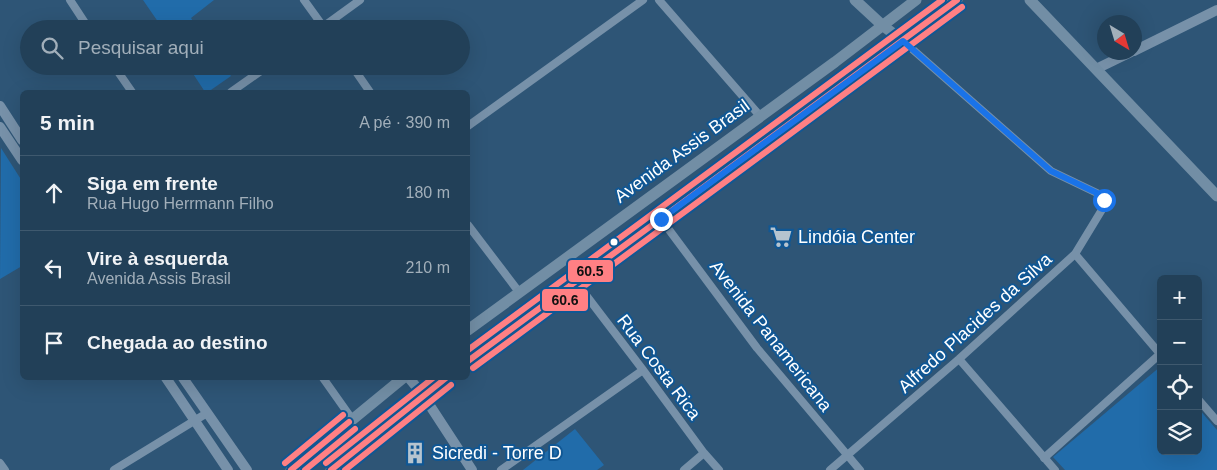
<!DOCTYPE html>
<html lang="pt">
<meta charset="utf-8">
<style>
:root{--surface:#224058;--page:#2a475e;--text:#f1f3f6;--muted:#a2afba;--line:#3f596e}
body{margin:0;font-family:Arial,sans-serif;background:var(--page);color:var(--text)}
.controls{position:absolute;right:15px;bottom:15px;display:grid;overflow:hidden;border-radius:8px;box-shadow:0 5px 20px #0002}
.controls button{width:45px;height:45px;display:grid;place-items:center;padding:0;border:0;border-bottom:1px solid var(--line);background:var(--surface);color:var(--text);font:25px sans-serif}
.compass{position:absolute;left:1097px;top:15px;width:45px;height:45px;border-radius:50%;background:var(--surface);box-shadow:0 5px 20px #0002;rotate:142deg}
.stop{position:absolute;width:15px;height:15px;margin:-11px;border:4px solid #1a73e8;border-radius:50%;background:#fff}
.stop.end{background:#1a73e8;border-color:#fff;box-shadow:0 1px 5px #0008}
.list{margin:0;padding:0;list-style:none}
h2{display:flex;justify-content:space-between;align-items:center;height:65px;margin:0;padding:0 20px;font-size:21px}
h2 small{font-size:16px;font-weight:400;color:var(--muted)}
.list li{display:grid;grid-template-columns:32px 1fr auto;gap:15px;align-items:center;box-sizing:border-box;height:75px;padding:0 20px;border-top:1px solid var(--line)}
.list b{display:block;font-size:19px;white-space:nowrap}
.list p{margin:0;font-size:16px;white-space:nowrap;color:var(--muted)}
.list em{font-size:16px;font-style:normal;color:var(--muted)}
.icon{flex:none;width:28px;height:28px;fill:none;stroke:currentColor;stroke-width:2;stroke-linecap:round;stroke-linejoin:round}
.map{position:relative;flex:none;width:1217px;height:470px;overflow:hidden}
.search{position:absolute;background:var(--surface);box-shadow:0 5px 20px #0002;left:20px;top:20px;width:450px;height:55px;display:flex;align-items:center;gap:12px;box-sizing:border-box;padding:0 18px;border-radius:28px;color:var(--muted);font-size:19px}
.panel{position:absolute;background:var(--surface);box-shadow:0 5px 20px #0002;left:20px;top:90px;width:450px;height:290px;border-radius:8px}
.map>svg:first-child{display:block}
.green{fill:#216caa}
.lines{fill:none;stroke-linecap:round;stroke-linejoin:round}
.minor{stroke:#7791a9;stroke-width:8}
.tertiary{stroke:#7791a9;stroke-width:10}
.secondary{stroke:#728ea5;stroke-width:11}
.bus-1-casing{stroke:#105794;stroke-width:10}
.bus-2-casing{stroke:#105794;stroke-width:10}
.bus-3-casing{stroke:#105794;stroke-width:10}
.bus-1{stroke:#ff8084;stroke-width:6}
.bus-2{stroke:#ff8084;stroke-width:6}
.bus-3{stroke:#ff8084;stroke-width:6}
.route{stroke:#1a73e8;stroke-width:6}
.bus-dot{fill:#fff;stroke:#105794;stroke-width:2}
.labels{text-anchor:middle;stroke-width:4;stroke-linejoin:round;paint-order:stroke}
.street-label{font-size:18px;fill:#fff;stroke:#105794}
.poi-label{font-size:18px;fill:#fff;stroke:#105794;text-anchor:start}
.line-badge{stroke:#105794;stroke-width:2}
.pale-badge-label{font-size:14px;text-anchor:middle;font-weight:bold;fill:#111}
</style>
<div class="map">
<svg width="1217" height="470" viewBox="0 0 1217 470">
<rect width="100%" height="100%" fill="#2e5576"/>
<!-- green -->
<path class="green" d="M143,0H214L191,18L198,29H163Z
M188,66H224L231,76L208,92H205Z
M1,148L22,181V266L0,279Z
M1161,366V451H1198V408L1217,430V470H1065L1053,457Z
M575,429L604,465L597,470H523Z"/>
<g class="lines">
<!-- minor -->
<path class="minor" d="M70,0L89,29
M304,0L325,29
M659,0L760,116
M320,29L360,0
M114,66L132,92
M352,66L370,92
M231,92L268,66
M468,126L643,0
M661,219L757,348L860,470
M468,225L519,292
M1075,254L1161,355
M576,282L643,370L704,453L719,470
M959,359L1055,470
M323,378L352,419
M1198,399L1217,421
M1044,458L1160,354
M0,463L5,470
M114,470L207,413
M501,470L643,370
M684,470L704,453
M830,470L959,359L1075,254L1103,208L1104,200L1099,194L1051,171L903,41"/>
<!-- tertiary -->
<path class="tertiary" d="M1134,51L1217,10
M1096,69L1131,52
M0,106L22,140
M0,127L22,160
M166,378L228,470
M183,378L247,470
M409,378L423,395L472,470"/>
<!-- secondary -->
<path class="secondary" d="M855,0L882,25L903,41
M1030,0L1217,196
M468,330L835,62L916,0
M468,361L957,0
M291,470L403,378
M331,470L446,378"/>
<!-- bus-1 casing -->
<g class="bus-1-casing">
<path id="bus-1" d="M468,361L957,0
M291,470L349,422
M331,470L446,378"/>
</g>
<!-- bus-2 casing -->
<g class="bus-2-casing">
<path id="bus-2" d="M473,368L962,7
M305,470L355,429
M345,470L451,385"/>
</g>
<!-- bus-3 casing -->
<g class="bus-3-casing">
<path id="bus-3" d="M468,350L942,0
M285,463L343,415
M326,463L433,378"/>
</g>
<!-- bus-1 -->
<use href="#bus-1" class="bus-1"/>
<!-- bus-2 -->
<use href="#bus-2" class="bus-2"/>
<!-- bus-3 -->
<use href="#bus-3" class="bus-3"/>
</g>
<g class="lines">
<!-- route -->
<path class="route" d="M661,219L903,41L1051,171L1099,194L1104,200"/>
</g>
<!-- icons -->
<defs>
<g id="supermarket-bare" transform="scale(1.725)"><path d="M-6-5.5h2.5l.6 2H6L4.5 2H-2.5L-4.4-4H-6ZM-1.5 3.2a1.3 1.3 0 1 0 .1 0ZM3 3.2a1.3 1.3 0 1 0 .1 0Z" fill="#b6c4cf" stroke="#105794" stroke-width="2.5" paint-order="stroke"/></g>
<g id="building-bare" transform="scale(1.725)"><path d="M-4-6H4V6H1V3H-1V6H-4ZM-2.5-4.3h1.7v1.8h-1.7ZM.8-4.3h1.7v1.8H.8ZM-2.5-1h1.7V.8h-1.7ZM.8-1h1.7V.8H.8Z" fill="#b6c4cf" stroke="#105794" stroke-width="2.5" paint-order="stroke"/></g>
</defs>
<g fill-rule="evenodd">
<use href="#supermarket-bare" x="781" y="237"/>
<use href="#building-bare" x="415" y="453"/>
</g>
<!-- markers -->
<circle class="bus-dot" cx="614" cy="242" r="4.5"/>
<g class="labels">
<!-- street labels -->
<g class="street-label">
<text transform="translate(682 151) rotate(-36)" y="6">Avenida Assis Brasil</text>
<text transform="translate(975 323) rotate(-42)" y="6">Alfredo Placides da Silva</text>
<text transform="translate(771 336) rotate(52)" y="6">Avenida Panamericana</text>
<text transform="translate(659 367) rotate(53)" y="6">Rua Costa Rica</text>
</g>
<!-- poi labels -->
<g class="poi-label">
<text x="798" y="243">Lindóia Center</text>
<text x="432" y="459">Sicredi - Torre D</text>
</g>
</g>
<g class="line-badge">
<rect x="567" y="259" width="47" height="24" rx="5" fill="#ff8084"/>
<rect x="541" y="288" width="48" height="24" rx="5" fill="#ff8084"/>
</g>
<g class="pale-badge-label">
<text x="590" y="276">60.5</text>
<text x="565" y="305">60.6</text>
</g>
</svg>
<div class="controls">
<button>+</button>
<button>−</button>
<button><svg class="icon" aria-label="locate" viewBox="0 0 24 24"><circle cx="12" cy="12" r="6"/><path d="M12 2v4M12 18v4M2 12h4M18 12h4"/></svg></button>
<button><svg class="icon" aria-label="layers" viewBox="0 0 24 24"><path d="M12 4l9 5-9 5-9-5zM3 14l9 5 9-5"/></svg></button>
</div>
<svg class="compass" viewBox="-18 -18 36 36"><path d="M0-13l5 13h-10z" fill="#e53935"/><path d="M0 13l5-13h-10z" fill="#a2afba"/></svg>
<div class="stop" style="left:1104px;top:200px"></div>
<div class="stop end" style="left:661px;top:219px"></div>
<div class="search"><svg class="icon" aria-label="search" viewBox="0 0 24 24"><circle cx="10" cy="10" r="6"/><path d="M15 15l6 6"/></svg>Pesquisar aqui</div>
<section class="panel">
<h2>5 min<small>A pé · 390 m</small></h2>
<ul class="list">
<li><svg class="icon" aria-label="ahead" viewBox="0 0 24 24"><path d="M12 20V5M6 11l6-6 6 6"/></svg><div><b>Siga em frente</b><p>Rua Hugo Herrmann Filho</p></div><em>180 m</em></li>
<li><svg class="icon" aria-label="left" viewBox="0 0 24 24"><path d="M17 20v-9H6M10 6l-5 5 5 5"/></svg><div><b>Vire à esquerda</b><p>Avenida Assis Brasil</p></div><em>210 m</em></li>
<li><svg class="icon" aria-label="arrive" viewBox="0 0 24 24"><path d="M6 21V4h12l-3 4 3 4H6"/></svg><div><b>Chegada ao destino</b></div></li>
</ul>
</section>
</div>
